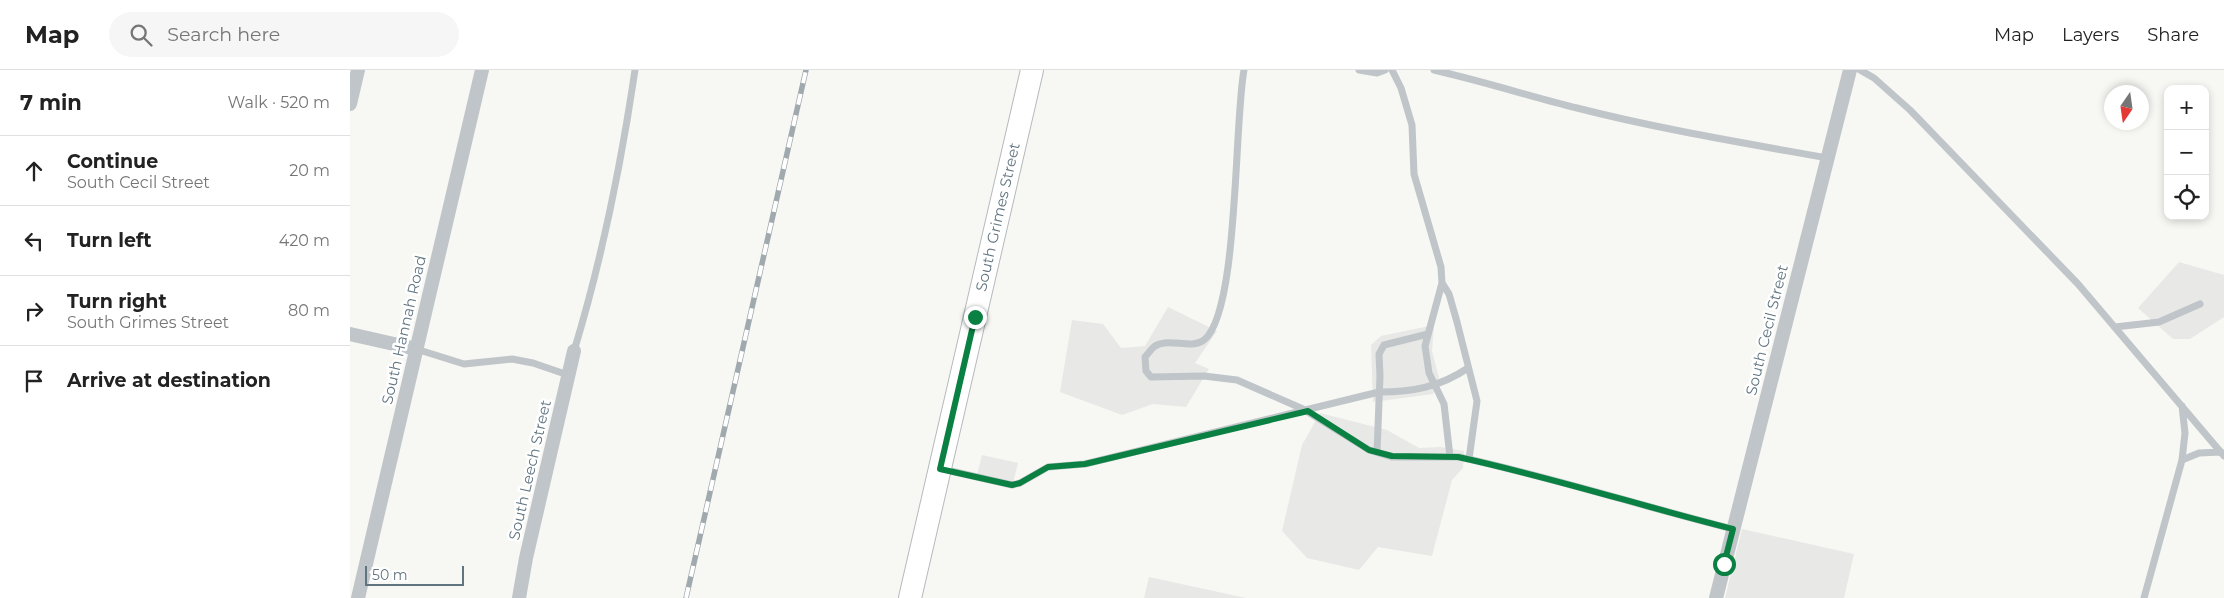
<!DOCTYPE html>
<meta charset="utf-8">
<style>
:root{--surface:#fff;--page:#f6f6f6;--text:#222;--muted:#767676;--line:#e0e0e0}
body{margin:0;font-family:Montserrat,sans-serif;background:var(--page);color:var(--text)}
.controls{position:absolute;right:15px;top:15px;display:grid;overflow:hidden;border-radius:10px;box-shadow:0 2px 8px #0003}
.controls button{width:45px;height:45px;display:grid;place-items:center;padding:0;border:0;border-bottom:1px solid var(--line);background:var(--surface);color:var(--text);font:25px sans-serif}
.compass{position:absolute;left:1754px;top:15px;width:45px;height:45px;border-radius:50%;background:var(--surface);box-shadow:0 2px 8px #0003;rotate:193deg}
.scale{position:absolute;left:15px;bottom:12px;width:99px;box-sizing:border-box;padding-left:5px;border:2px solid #607580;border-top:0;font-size:14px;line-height:18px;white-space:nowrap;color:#607580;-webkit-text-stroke:4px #fff;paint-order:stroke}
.stop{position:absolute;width:15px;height:15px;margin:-11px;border:4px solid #0b8043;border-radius:50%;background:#fff}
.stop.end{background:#0b8043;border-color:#fff;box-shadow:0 1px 5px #0008}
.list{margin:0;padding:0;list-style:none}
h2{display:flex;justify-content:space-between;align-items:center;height:65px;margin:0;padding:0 20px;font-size:21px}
h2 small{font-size:16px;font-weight:400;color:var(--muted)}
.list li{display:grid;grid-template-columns:32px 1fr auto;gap:15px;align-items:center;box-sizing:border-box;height:70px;padding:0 20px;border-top:1px solid var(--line)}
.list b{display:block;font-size:19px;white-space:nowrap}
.list p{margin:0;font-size:16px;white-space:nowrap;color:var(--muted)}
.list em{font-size:16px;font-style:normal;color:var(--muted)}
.icon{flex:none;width:28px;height:28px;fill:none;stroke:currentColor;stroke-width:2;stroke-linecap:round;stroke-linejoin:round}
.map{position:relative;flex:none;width:1874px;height:528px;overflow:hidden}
header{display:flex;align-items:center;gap:30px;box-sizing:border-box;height:70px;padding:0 25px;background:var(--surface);border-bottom:1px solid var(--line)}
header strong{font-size:24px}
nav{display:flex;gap:28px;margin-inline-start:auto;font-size:18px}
.search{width:350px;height:45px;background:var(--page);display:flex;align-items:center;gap:12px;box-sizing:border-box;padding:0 18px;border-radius:28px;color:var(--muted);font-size:19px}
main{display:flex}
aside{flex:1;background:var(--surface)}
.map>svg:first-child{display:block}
.built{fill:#e8e8e7}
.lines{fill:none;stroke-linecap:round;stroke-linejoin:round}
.primary-casing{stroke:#b5babe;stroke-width:24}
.service{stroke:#bfc5c8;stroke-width:7}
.minor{stroke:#bfc5c8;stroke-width:14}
.primary{stroke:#fff;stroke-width:22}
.rail-casing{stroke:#a0a9ae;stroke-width:5.5}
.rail{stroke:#fff;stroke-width:4;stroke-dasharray:11;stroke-linecap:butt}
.route{stroke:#0b8043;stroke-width:6}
.labels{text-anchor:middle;stroke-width:5;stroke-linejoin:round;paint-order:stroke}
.street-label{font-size:15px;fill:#607580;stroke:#fff}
</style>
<header>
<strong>Map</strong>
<div class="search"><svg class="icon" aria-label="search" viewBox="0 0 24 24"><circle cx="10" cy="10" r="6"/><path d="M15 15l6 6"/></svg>Search here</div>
<nav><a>Map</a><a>Layers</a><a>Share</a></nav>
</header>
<main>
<aside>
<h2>7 min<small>Walk · 520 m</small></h2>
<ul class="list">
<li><svg class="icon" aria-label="ahead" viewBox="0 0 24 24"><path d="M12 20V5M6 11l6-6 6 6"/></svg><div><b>Continue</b><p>South Cecil Street</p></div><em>20 m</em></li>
<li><svg class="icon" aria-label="left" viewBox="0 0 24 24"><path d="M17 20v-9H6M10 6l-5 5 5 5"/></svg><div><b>Turn left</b></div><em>420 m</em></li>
<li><svg class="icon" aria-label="right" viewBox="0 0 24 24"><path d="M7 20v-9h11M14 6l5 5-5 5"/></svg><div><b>Turn right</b><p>South Grimes Street</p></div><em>80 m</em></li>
<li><svg class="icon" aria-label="arrive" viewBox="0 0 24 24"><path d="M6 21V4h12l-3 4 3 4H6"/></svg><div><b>Arrive at destination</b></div></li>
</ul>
</aside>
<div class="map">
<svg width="1874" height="528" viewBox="0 0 1874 528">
<rect width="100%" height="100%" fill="#f7f7f3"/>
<!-- built -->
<path class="built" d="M1829,192L1874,205V247L1840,269H1823L1788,238Z
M818,237L867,261L845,293L859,299L836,337L803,334L772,345L710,322L722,250L753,254L771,278L795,276Z
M1084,255L1082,281L1089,308L1083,324L1023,332L1021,275L1031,266Z
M970,343L1037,360L1069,378L1090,377L1114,381L1113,398L1102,410L1082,486L1028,477L1009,500L957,488L932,461L952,375Z
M632,385L668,393L663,413L627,405Z
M1392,459L1504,484L1494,528H1375Z
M799,507L896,528H794Z"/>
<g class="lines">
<!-- primary casing -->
<g class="primary-casing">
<path id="primary" d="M560,528L682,0"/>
</g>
<!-- service -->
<path class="service" d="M894,0C884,52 889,242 854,270C841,280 820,267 805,276C801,279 798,284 795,287L796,301L801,307L854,306L887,310L953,339L1019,380L1042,387H1109C1201,407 1291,436 1383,459
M1009,0L1027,3L1035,0
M1042,0L1051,18L1062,55L1064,104L1091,197L1092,213L1075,276L1079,303L1094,334L1100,387
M1084,0C1132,11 1179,26 1227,38C1309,59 1394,73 1477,88
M1510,0L1524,8L1560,40L1728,214L1874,386
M1092,213L1099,224L1107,252L1127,331L1119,389
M1765,257L1809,252L1850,234
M66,279L114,294L162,289L183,293L218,305
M224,281C252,189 271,95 285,0
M1027,382L1030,306L1029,284L1034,275L1078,264
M1832,390L1849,383L1871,382
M592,399L662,415L670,413L698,397L735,394L1029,322C1063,322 1090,317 1118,298
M1794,528L1832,390L1835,363L1832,336"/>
<!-- minor -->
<path class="minor" d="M0,34L8,0
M0,264L66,279
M8,528L132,0
M169,528L176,488L224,281
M1366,528L1500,0"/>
<!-- primary -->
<use href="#primary" class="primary"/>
<!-- rail casing -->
<g class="rail-casing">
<path id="rail" d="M336,528L456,0"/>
</g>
<!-- rail -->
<use href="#rail" class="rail"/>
</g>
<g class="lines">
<!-- route -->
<path class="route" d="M625,247L590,399L662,415L670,413L698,397L735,394L958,341L1019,380L1042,386L1108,387C1201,407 1291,436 1383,459L1374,494"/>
</g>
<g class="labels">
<!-- street labels -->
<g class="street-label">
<text transform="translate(648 147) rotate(-77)" y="5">South Grimes Street</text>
<text transform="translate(54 260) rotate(-77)" y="5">South Hannah Road</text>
<text transform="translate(1417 260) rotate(-76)" y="5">South Cecil Street</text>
<text transform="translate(180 400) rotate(-77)" y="5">South Leech Street</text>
</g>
</g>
</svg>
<div class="controls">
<button>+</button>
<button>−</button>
<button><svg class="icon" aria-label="locate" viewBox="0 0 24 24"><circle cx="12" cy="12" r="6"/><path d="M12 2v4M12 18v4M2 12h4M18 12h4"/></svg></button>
</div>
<svg class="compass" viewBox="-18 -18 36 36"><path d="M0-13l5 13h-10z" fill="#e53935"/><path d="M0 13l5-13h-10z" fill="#767676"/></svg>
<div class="scale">50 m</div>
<div class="stop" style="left:1374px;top:494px"></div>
<div class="stop end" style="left:625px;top:247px"></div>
</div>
</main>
